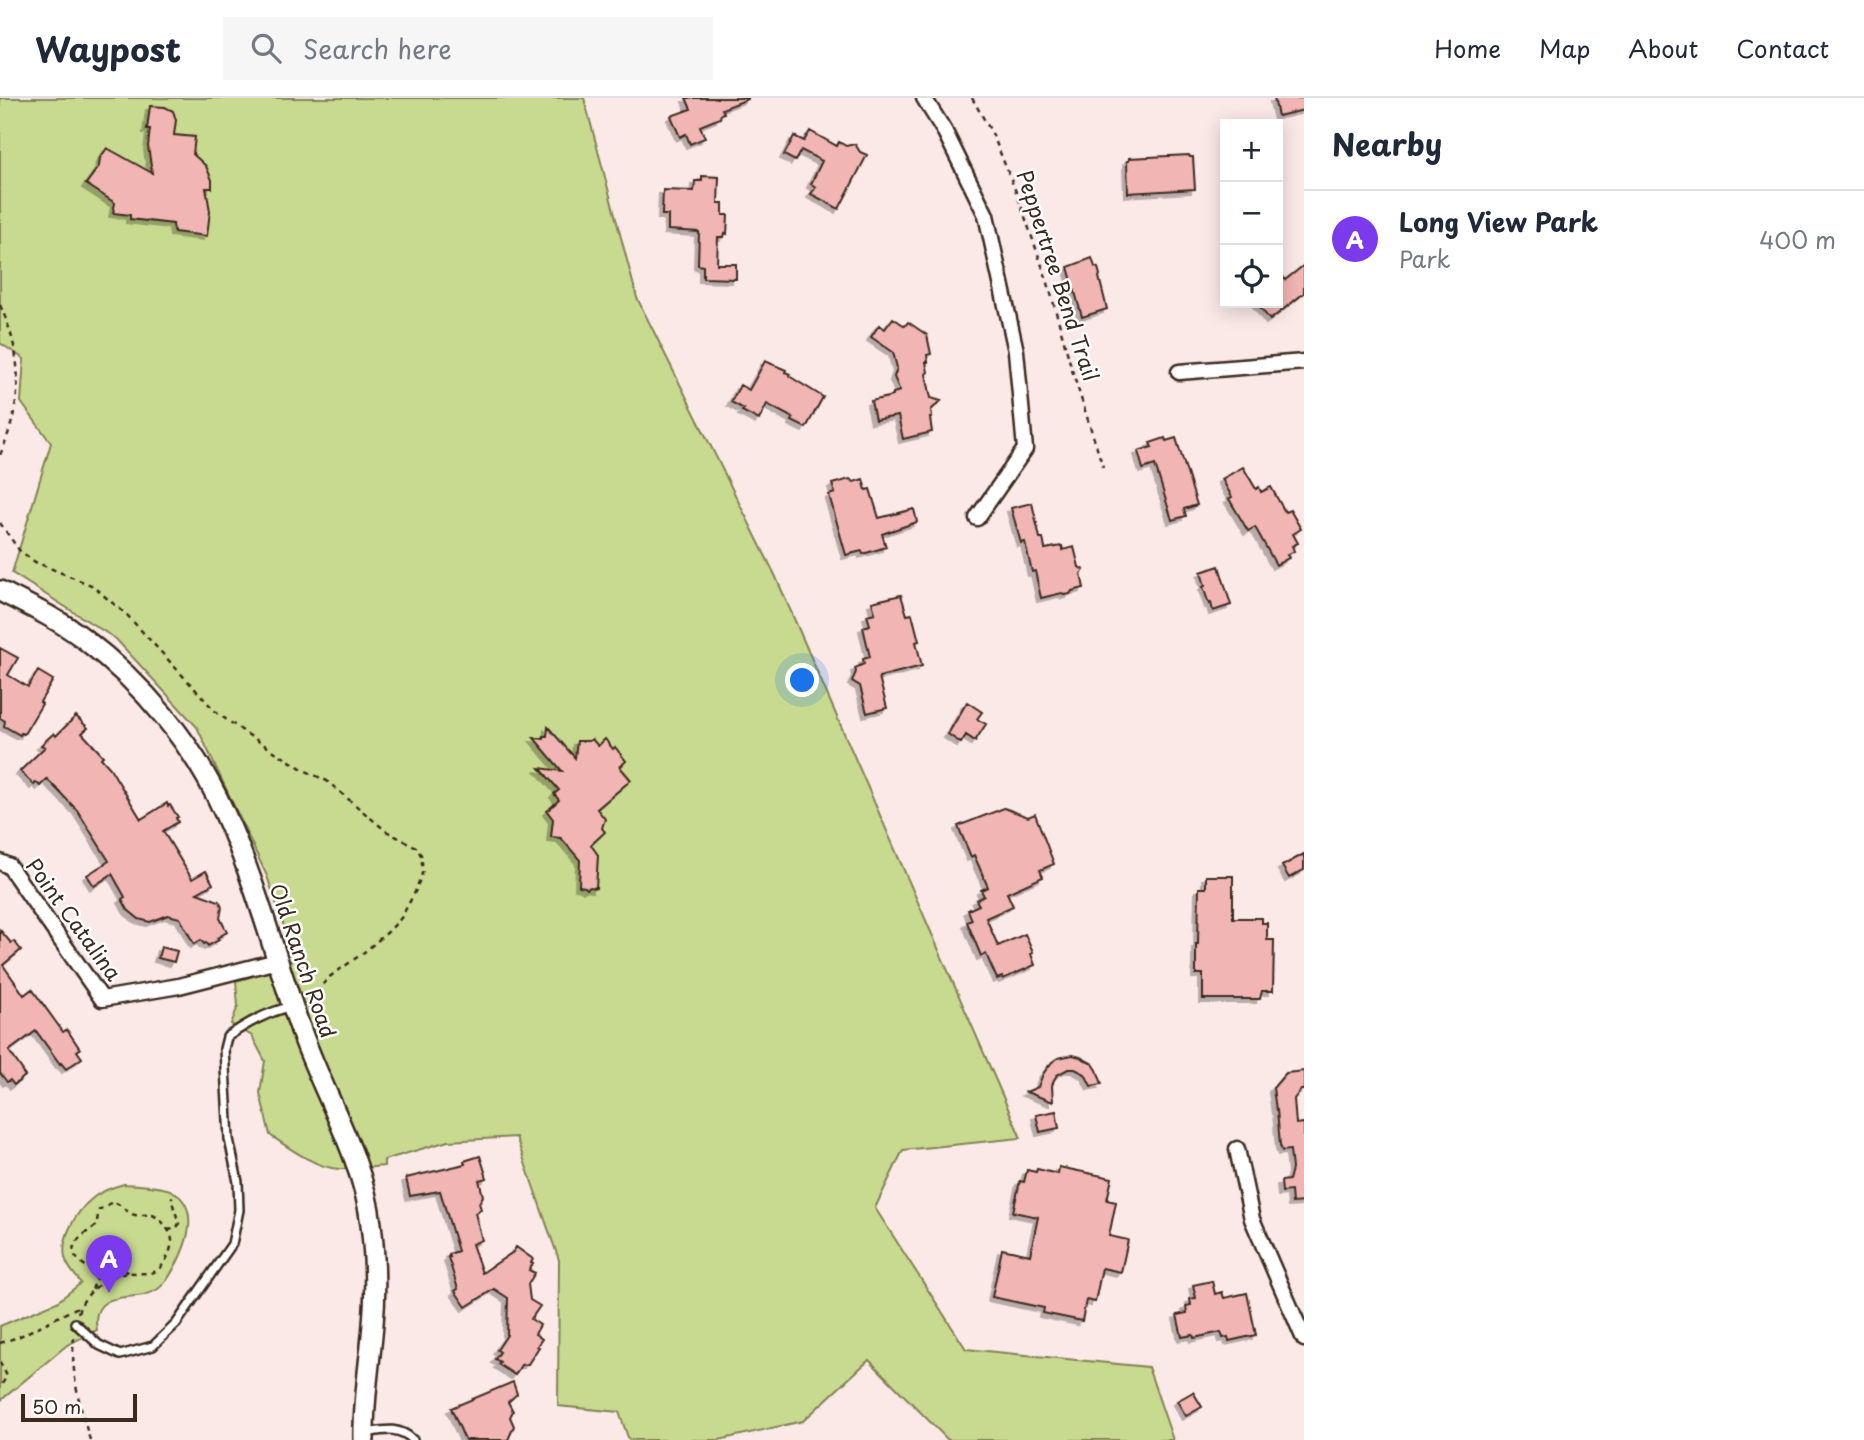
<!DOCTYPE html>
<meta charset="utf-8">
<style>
:root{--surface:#fff;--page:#f6f6f7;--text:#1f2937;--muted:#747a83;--line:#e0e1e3;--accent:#7c3aed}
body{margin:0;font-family:"Playpen Sans",sans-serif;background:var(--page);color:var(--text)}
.controls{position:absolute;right:21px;top:21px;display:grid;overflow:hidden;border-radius:0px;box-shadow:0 4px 18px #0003}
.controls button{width:63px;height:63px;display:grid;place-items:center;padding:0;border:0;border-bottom:2px solid var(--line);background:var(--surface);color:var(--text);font:35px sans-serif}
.scale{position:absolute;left:21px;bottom:18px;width:116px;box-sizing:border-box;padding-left:7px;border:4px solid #3b2a1e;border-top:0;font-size:19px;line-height:24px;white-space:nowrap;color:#3b2a1e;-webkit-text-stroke:5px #fff;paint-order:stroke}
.you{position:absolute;left:803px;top:583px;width:24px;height:24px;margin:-18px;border:5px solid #fff;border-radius:50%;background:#1a73e8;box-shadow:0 0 0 10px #1a73e833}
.badge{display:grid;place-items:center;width:46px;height:46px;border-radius:50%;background:var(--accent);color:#fff;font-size:23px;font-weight:700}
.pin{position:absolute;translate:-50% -58px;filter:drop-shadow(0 2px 4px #0008)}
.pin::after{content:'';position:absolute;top:37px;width:24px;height:21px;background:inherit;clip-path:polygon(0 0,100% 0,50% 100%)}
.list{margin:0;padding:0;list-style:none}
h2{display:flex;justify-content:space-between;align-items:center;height:91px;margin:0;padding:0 28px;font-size:30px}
h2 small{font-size:23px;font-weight:400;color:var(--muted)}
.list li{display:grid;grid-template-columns:46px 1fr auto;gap:21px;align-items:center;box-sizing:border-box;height:98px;padding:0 28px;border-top:2px solid var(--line)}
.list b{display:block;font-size:26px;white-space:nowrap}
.list p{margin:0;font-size:23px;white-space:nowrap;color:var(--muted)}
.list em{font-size:23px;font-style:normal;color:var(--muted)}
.icon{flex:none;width:38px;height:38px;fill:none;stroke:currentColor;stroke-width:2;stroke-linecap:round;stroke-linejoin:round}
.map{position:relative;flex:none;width:1304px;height:1342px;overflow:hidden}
header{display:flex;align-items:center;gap:42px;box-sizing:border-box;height:98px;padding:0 35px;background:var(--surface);border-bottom:2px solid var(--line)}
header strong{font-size:33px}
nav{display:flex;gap:38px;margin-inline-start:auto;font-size:24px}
.search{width:490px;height:63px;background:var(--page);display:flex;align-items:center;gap:18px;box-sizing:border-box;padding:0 24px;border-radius:0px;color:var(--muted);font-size:26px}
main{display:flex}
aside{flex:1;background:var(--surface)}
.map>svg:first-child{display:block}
.green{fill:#c8da8f;stroke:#828256;stroke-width:2}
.building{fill:#f1b5b4;stroke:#3b2a1e;stroke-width:2;filter:url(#shadow)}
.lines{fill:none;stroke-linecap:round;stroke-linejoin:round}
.lane-casing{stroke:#3b2a1e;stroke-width:12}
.street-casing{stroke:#3b2a1e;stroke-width:19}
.secondary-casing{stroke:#3b2a1e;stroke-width:24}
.path{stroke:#3b2a1e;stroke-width:2.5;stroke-dasharray:5 5;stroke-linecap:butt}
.lane{stroke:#fff;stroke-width:7}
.street{stroke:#fff;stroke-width:14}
.secondary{stroke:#fff;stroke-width:19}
.labels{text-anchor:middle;stroke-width:5;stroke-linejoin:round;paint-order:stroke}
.street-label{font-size:21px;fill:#3b2a1e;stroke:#fff}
</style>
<header>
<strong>Waypost</strong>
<div class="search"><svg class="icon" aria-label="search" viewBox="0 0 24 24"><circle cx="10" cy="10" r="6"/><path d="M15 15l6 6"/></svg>Search here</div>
<nav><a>Home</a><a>Map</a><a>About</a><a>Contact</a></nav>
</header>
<main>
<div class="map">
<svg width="1304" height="1342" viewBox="0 0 1304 1342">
<defs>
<filter id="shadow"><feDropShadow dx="-4" dy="4" stdDeviation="0" flood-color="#0004"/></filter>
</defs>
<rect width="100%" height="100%" fill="#fbe9e8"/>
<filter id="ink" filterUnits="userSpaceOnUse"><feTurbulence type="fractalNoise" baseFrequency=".0143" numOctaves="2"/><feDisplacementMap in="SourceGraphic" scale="14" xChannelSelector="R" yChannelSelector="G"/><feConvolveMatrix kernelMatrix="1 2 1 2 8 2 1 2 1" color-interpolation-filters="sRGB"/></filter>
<g filter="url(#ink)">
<!-- green -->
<path class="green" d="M0,0H584L637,200L775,477L1021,1040L903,1052L875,1110L966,1251L1148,1269L1173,1342H948L869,1262L803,1323L719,1342H629L619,1314L558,1308L559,1162L516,1039L448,1043L384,1062V1068C369,1069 354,1072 339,1071C316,1070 289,1050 270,1037L260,995L265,963L252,938L231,926L238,908L236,883L254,878L295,861L267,778L197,629L116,541L12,475L51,345L21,304L24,261L0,245Z
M124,1086C135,1087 163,1088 172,1093C200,1109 188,1143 177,1165C172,1174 167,1185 158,1191C140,1203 121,1195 106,1204C96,1210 95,1222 97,1232L67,1247L0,1303V1228L57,1204L81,1185C77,1179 71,1173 68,1167C56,1145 76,1113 94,1099C103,1092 113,1089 124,1086Z"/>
<!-- building -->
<path class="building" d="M686,0H748V1L722,11L724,15L721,16L720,20L700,28L705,40L690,46L686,36L680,39L671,18L691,11Z
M1274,0H1304V12L1278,18Z
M150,8L165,9L173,13L176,22L174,37L195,39L193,56L206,68L212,82V90H206L210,113L207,138L174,134L173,126L130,121V117L113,115L115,105L86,86L99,68L100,60L107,50L152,75L148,48L150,31H147Z
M810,33L837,48L839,44L846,48L855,46L860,54L867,57L839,111L811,96L816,89L811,86L822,63L801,52L795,63L784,57L794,38L804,43Z
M1189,57L1190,59H1193L1195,91L1128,95L1127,63H1129V60Z
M702,78L719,79L718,105H723V117H728L727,136L725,135L724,139H718L717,166H736V181L703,180V168L698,167L699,134L668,132V117H662L663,92L694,93L695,83H702Z
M1092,160L1095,169L1098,170L1100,177L1099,179L1107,211L1082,219L1068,169Z
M1304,167V195L1270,222L1257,205H1278V173L1285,182Z
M893,220L905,228L908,224L927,237L931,256L927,257L928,264H926L928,274L926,276L931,300L941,303L931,312L932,320H930L932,334L903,341L898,318L875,322L871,303L893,298V295L900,293L894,279L897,270L893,254L871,239L879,227L885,231Z
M765,263L786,272L785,274L790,276L789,278L823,299L806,330L792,323L793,320L767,306L759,322L742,313L744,311L731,304L740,287L749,292Z
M1165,340L1166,343L1176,340L1197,407L1184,411L1186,418L1172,422L1155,367L1143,371L1138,353L1152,349L1150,345Z
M1243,369L1256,391L1259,389L1261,394L1271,389L1285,414L1290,412L1301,431L1293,436L1298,445L1292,448L1294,453L1287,457L1289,460L1276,467L1255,429L1248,433L1229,401L1232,399L1222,381Z
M850,381L854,384L863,381L866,392L870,391L879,420L914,411L917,424L882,436L886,449L863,456L862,453L846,457L829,397L835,395L832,386Z
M1032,405L1040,440H1043L1045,451L1062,448L1063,452L1074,449L1079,469L1084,472L1081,476L1084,490L1072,493L1070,496L1065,497L1062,495L1041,500L1035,473L1032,474L1025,444L1021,445L1011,410Z
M1219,468L1231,507L1213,513L1211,505L1209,506L1203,489L1205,488L1201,474Z
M901,497L907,517L912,516L919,543L916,544L922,568L879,579L887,610L867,615L860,588L852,583L856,574L855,570L864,566L863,561L870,559L863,529L870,527L867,517L875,515L872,504Z
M0,550L18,560L8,577L28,589L38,573L53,582L40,604L42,606L24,636L21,635L20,637L4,628L5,623L0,620Z
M967,604L982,614L977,621L986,626L975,643L966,637L961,645L948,636Z
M76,618L88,630L82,635L103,658L101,660L110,670L141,721L167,705L168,708L170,707L178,719L176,720L178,724L163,733L192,781L206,773L213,786L197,795L219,803L221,806L222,809L220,820L227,834L217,840L219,842L208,848L206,845L204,846L201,842L194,846L180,820L168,817L150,824L139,821L128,812L122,801L125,799L112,776L94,788L87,777L109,763L77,712L47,681L40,688L36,684L34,687L20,673L45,649L41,647L54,635L56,638Z
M548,629L575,660L577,643H589L592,641L598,648L605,641L613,651L615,649L626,663L620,669L631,682L597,711L605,721L602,730L605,734L591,747L598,757L596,790L590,789L587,791L585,789L579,788L580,762L561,740L551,739L553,721L547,713L559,702L554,696L559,692L540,670L562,673L534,640L544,641V638H547Z
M1004,710L1028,719L1035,716L1054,766L1040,772L1043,779L1007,795L1013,808L986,820L998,848L1025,836L1033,855L1031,856L1035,867L1003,881L1002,879L997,881L986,856L981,858L967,824L972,822L968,812L979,807L976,802L984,798L981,792L988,789L974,757L971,759L958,728Z
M1304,756V772L1289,780L1282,768Z
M1206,778H1233V820H1262V825H1267V842H1274L1273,893H1262L1260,901H1203V876H1196V846H1198L1199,790H1206Z
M0,832L11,845L14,843L21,852L3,867L24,897L32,891L63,934L66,932L68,933L80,951L77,953L82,960L66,971L61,965L60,966L36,933L9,953L23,973L22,974L25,978L14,987L10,982L7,984L0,975Z
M161,849L177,853L174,864L158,860Z
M1073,957L1080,959L1093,966L1097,972L1102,986L1091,988L1085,976L1075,971H1068L1057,977L1054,982L1052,988L1053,1004L1026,994L1038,989L1043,976L1052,964L1058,960Z
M1304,973V992H1301L1294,1001L1296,1026L1304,1025V1104L1292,1105L1291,1093L1282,1094L1281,1083L1289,1082L1292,1071L1290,1052L1282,1053L1280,1047L1277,1012H1276L1273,990L1286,975Z
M1056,1013L1059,1030L1040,1034L1036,1017Z
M480,1058L487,1080L479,1082L483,1098L479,1105L481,1111L475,1115L482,1142L472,1146L482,1175L513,1154L516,1149L533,1161L531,1165L533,1166L529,1172L535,1175L528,1186L530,1202L540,1208L531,1221L540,1227L535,1236L542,1241L537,1248L539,1249L528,1266L521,1267L515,1277L498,1266L500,1264L495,1261L500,1254L497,1252L507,1237L508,1200L494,1191L466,1209L455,1193L458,1191L448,1159H450L449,1156L458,1153L440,1093L410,1098L406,1080L465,1066L464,1063Z
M1059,1069L1112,1080L1107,1102L1116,1104L1109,1138L1128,1142L1121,1174L1102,1170L1095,1204L1086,1202L1082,1223L1043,1215L1044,1210L992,1199L1002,1151L1030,1157L1038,1119L1013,1114L1020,1083L1024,1084L1027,1072L1036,1074L1037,1071L1058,1076Z
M1212,1183L1215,1196L1222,1194L1224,1200L1247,1195L1256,1237L1229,1243L1228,1239L1223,1240L1221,1234L1194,1240L1193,1237L1182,1239L1177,1217L1187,1215L1186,1208L1191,1207L1190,1201L1196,1200L1193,1187Z
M513,1284L517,1296L508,1304L513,1313L510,1319L514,1328L508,1342H465L451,1310Z
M1193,1294L1202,1309L1186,1318L1177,1303Z"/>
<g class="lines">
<!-- lane casing -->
<g class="lane-casing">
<path id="lane" d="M75,1225L99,1247L120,1257L153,1248L176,1226L232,1146L239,1112L238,1084L229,1041L224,951L227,939C249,924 266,915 292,908
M365,1335C384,1332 399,1328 413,1342"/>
</g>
<!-- street casing -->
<g class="street-casing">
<path id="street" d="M924,0L945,34L986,117L1016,253L1025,351L977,420
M1179,274L1304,264
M0,764L9,768L102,901L179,888L277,863
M1237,1051L1252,1121L1304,1241"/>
</g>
<!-- secondary casing -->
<g class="secondary-casing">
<path id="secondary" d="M0,493C28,507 58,521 83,540C142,585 194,646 224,714C257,786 276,864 303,938C326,1001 363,1060 371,1126C375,1159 376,1193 373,1226C370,1265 363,1303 364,1342"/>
</g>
<!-- path -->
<path class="path" d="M972,0L993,37L1018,99L1048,185L1072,272L1103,369
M0,207C24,260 23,304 0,357
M0,425L19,452L35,464L91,487L127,517L217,615L247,636L304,672L327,683L386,733L416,749L421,757L423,773L415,794L401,820L389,833L363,855L328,880L317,894L308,902
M168,1132L177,1130L179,1125L171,1101L173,1099
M95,1172C107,1167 117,1168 128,1174
M78,1215C83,1196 107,1177 127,1175C136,1174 145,1177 154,1174C161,1171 165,1164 168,1158C170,1153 172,1147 172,1142C171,1133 160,1119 152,1117C146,1116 140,1118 135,1117C126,1115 121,1105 112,1104L99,1112L96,1128C68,1146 64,1156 95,1174L97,1178L91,1195
M74,1239C70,1273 80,1310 90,1342
M0,1245L18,1239L80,1208
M0,1264L7,1278L2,1286L0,1284"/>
<!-- lane -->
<use href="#lane" class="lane"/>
<!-- street -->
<use href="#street" class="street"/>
<!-- secondary -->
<use href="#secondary" class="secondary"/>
</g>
</g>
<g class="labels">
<!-- street labels -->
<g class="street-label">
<text transform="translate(1057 178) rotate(72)" y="7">Peppertree Bend Trail</text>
<text transform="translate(73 822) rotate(54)" y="7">Point Catalina</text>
<text transform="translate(302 863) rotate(71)" y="7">Old Ranch Road</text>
</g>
</g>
</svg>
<div class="controls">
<button>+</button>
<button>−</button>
<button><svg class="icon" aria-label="locate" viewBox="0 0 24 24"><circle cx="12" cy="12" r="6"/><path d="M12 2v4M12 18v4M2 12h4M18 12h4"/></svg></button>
</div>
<div class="scale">50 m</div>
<div class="you"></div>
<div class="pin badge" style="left:109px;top:1195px">A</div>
</div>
<aside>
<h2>Nearby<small></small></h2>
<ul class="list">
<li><span class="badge">A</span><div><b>Long View Park</b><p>Park</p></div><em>400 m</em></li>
</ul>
</aside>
</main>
